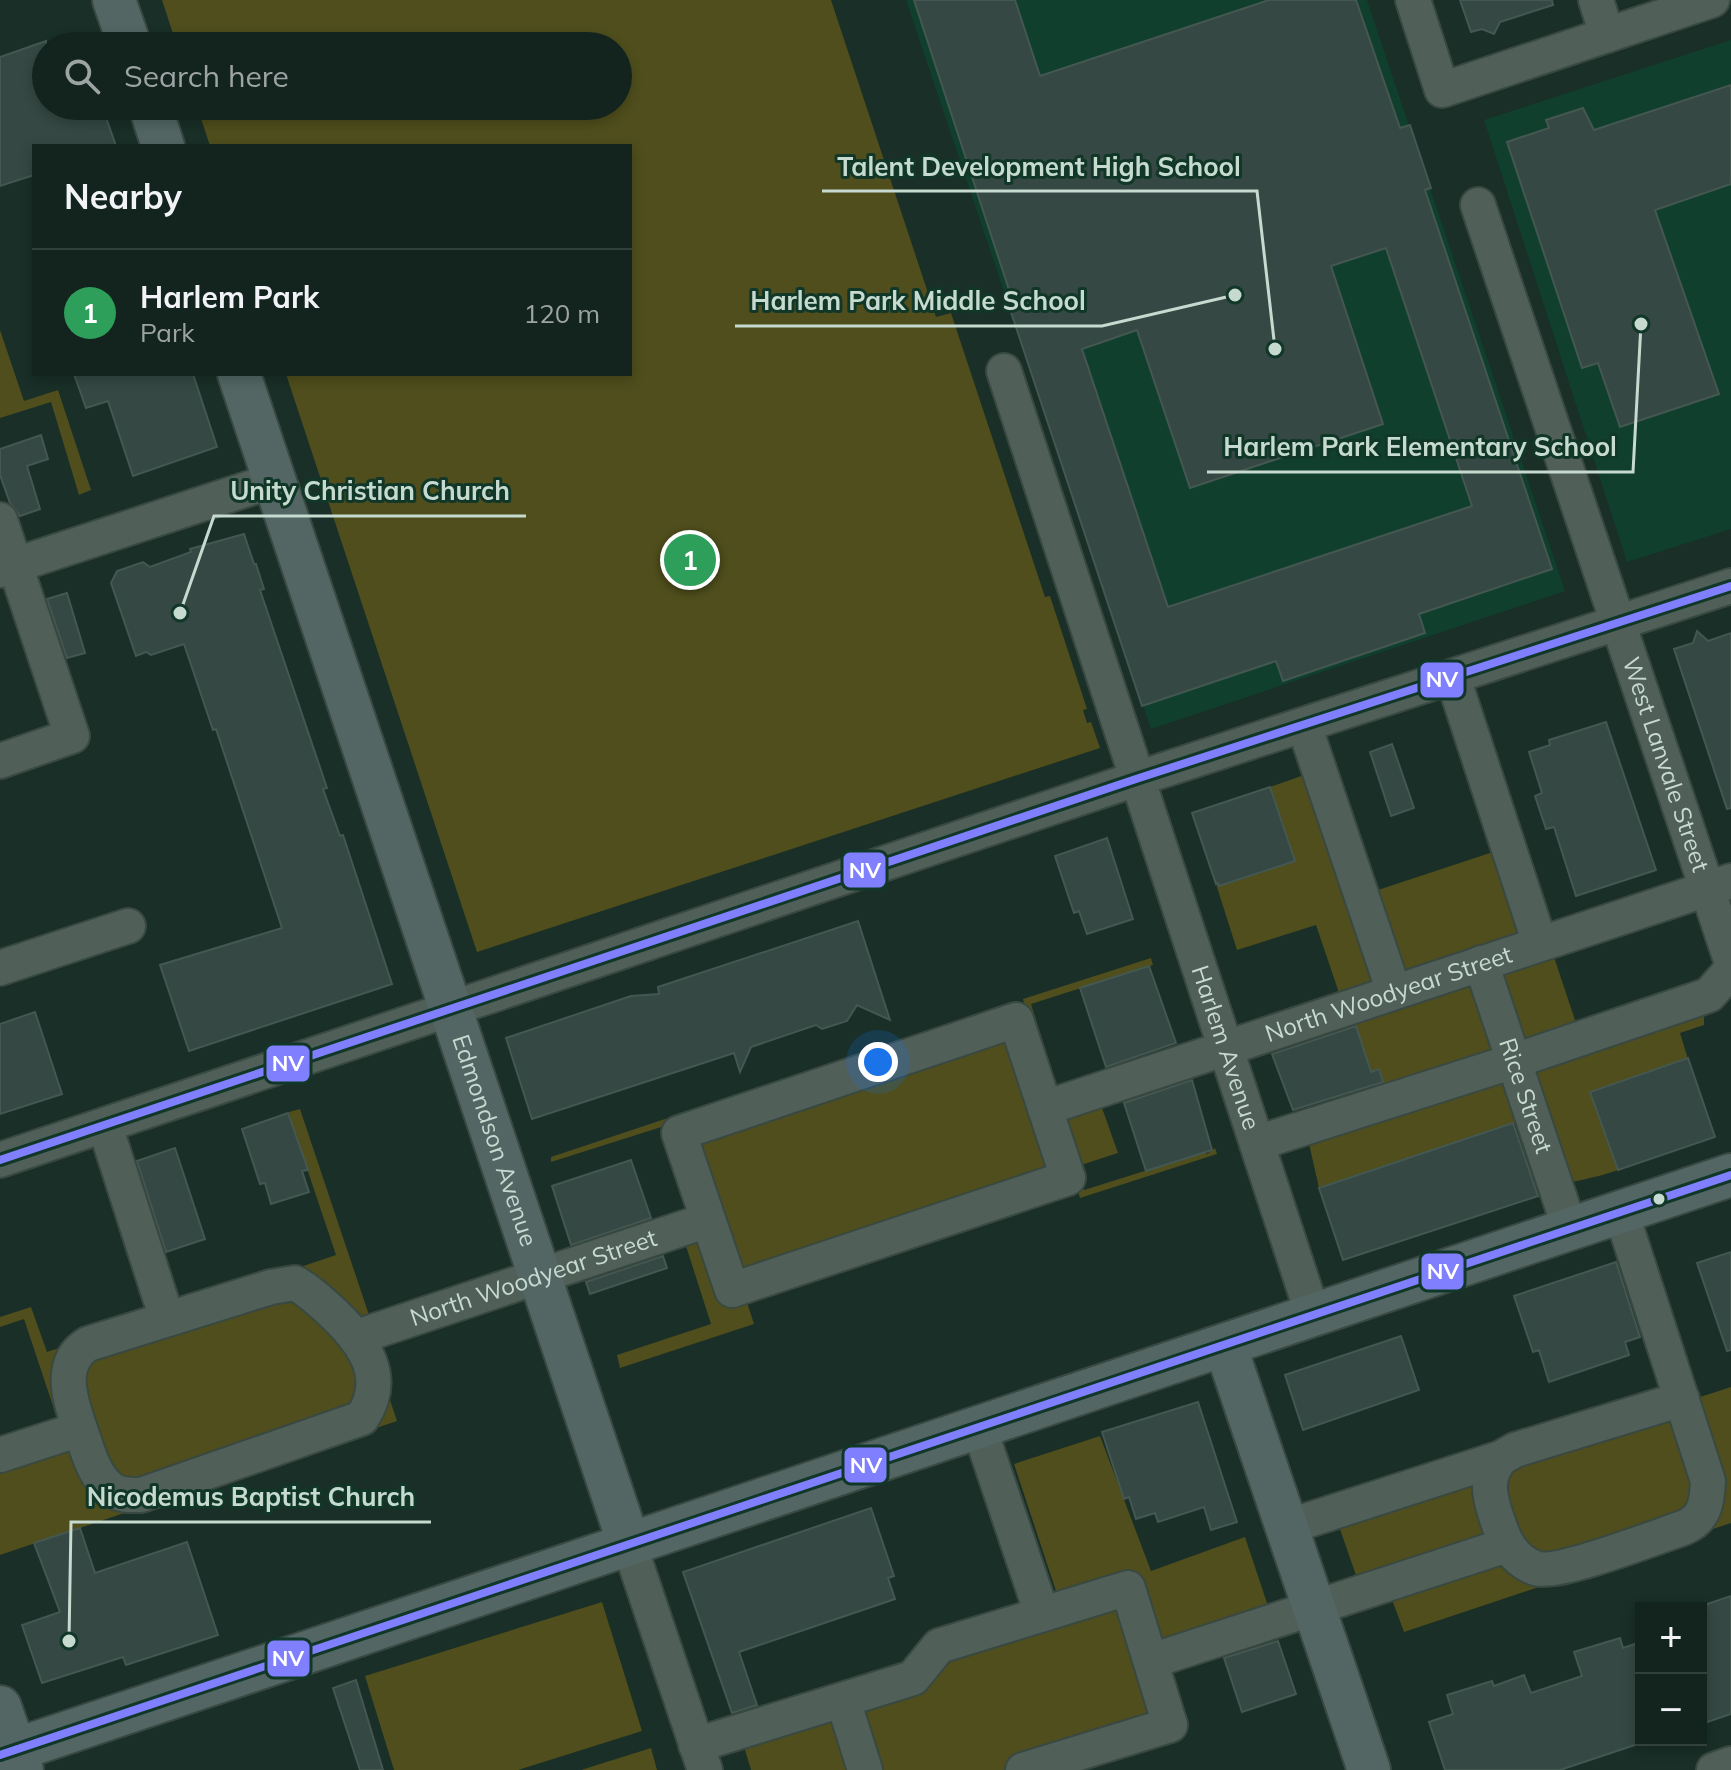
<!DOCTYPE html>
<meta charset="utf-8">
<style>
:root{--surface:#13231d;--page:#1c2b26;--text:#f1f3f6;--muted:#9da4a4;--line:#32403b;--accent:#8bbbb9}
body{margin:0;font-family:Mulish,sans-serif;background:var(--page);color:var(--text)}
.controls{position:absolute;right:24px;bottom:24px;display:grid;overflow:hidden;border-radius:0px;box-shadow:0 4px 12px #0003}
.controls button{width:72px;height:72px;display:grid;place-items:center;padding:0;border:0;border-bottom:2px solid var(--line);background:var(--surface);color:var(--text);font:40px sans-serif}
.you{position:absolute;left:878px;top:1062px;width:28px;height:28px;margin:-20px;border:6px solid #fff;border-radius:50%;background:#1a73e8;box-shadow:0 0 0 12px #1a73e833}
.badge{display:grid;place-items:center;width:52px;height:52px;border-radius:50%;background:var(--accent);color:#fff;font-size:26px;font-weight:700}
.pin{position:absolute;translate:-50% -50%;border:4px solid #fff;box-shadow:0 2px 8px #0006}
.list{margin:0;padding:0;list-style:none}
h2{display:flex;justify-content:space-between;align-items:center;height:104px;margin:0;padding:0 32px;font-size:34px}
h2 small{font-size:26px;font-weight:400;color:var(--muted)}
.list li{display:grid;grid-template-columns:52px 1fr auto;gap:24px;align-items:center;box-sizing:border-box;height:128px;padding:0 32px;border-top:2px solid var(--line)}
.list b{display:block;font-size:30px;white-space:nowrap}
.list p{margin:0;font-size:26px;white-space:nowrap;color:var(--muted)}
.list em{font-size:26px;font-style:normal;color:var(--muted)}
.icon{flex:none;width:44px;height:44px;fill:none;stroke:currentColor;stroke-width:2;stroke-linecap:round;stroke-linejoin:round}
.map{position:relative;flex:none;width:1731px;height:1770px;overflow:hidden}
.search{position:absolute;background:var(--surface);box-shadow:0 4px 12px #0003;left:32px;top:32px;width:600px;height:88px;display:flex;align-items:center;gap:20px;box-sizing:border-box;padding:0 28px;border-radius:44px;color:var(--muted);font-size:30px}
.panel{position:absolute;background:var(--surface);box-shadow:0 4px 12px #0003;left:32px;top:144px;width:600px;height:232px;border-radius:0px}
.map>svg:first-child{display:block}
.built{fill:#113f2e}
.green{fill:#4f4e1c}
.building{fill:#354843;stroke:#445751;stroke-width:2;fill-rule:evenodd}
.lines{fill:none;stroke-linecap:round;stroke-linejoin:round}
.minor-casing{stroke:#394942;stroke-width:38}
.major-casing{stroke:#394942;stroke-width:46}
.minor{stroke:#505f58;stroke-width:34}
.major{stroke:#536664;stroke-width:42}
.bus-1-casing{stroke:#113729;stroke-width:14}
.bus-1{stroke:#8080ff;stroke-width:8}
.bus-dot{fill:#c6dad0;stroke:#113729;stroke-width:3}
.labels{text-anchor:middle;stroke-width:6;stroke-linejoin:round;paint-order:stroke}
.street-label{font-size:24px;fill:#c6dad0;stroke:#113729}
.leader{fill:none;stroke:#c6dad0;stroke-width:3}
.callout-dot{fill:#c6dad0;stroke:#113729;stroke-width:3}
.callout-label{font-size:26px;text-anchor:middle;font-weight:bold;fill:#c6dad0;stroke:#113729;stroke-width:6;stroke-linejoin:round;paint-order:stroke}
.line-badge{stroke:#113729;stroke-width:3}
.badge-label{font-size:22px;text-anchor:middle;font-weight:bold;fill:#fff}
</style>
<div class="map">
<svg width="1731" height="1770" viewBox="0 0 1731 1770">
<rect width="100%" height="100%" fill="#192f27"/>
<!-- built -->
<path class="built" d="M906,0H1367L1565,591L1151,729Z
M1731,40V529L1627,562L1484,120Z"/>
<!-- green -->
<path class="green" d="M162,0H831L936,317L951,313L1045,597L1050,596L1087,709L1083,710L1087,723L1091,722L1100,748L477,952L286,374H630V146H210L197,106H618V46H177Z
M0,330L24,401L58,390L91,490L79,495L51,402L0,418Z
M1327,767L1372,892L1502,849L1553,954L1578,1029L1704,1005V1025L1680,1033L1688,1059L1591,1092L1618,1170C1594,1179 1570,1181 1546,1189L1521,1121L1319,1188L1307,1135L1387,1094L1379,1069L1371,1072L1354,1021L1340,996L1316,925L1237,950L1216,884L1218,883L1220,886L1295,861L1270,787Z
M1151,958L1153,965L1031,1004L1066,1115L1101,1105L1118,1153L1078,1166L1084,1190L1205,1152L1207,1154L1215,1148L1217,1154L1080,1198L1075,1182L744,1293L754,1324L620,1368L617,1355L711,1324L685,1243L711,1234L674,1123L551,1162V1157L677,1115L680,1123L1025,1008L1023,999Z
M300,1109L370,1318L371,1343L397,1421L0,1555V1437L57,1418L24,1319L0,1327V1317L31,1307L47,1352L336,1255L290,1118L289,1112Z
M1731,1387V1523L1404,1632L1391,1597L1358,1581L1335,1515Z
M1100,1436L1151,1571L1245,1537L1277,1633L1168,1670L1187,1728L1062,1770H751L742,1740L1060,1603L1014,1464Z
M602,1602L642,1731L518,1770H394L365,1676Z
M651,1748L657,1770H581Z"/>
<!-- building -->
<path class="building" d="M914,0H1015L1040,76L1269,0H1356L1400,128L1410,125L1431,188L1425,190L1552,569L1419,614L1425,633L1283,681L1276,661L1142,706L1008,303L1013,302ZM1386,248L1472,506L1168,607L1082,349L1137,330L1190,488L1280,458L1383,424L1331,266Z
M1460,0H1552L1553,5L1500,22L1494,34L1482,29L1471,32Z
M46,41V106H102L116,146H34V175L0,186V57Z
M1731,85V184L1655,210L1719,394L1620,427L1598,363L1582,368L1507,142L1549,128L1546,120L1583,108L1594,130Z
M74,374H193L217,447L133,476L108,401L86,408Z
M41,435L48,459L27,466L40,509L20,516L10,503L0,475V449Z
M244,534L254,564H256L264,589L260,590L327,788L323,789L340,836L343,835L392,984L189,1051L160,965L282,928L216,729L213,730L184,644L151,655L146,652L136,656L111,583L117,571L143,562L150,567L191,552L190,549Z
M67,593L85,653L67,658L47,599Z
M1697,631L1708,641L1731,633V808L1727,809L1674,649L1693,643Z
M1606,722L1656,870L1576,896L1554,827L1546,829L1535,796L1542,793L1529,752L1550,745L1549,740Z
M1392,744L1414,808L1391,816L1370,752Z
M1270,787L1295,861L1219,886L1218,883L1216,884L1192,813Z
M1107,838L1133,919L1087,934L1079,911L1074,913L1055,856Z
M858,921L890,1020L857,1005L847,1021L822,1029L816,1025L751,1047L740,1072L734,1053L532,1119L506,1038L631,996L659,994L658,987Z
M1149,966L1176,1043L1106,1067L1080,988Z
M35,1012L62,1094L0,1114V1024Z
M1356,1026L1371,1072L1379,1069L1383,1082L1293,1110L1272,1054Z
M1688,1058L1715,1137L1618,1170L1590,1092Z
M1192,1080L1212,1150L1146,1171L1124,1103Z
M288,1113L308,1170L302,1171L309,1192L271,1204L265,1183L260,1184L242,1129Z
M1513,1123L1538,1196L1343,1260L1319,1188Z
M175,1148L205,1239L166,1252L137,1161Z
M631,1160L651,1218L571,1245L552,1186Z
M1731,1252V1350L1727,1351L1697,1263Z
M663,1256L667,1268L590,1294L586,1282Z
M1616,1262L1640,1337L1625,1342L1629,1355L1549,1382L1539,1350L1533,1352L1514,1296Z
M1401,1336L1419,1390L1303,1430L1285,1375Z
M1198,1402L1237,1522L1211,1530L1204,1507L1158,1522L1155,1513L1136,1519L1129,1497L1124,1499L1102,1432Z
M871,1508L894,1576L888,1578L895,1599L739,1652L757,1705L732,1713L683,1572Z
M80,1528L95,1573L187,1542L218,1635L126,1665L123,1657L42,1683L22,1625L60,1612L34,1543Z
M1731,1596V1714L1701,1724V1606Z
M1620,1638L1623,1648L1641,1642V1743L1560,1770H1445L1429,1722L1453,1714L1447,1695L1492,1681L1494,1686L1524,1675L1531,1693L1582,1676L1574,1652Z
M1278,1641L1296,1694L1242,1712L1224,1658Z
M356,1680L383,1770H360L333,1688Z"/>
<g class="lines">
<!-- minor casing -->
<g class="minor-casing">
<g id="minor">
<path d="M1413,0L1442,90L1712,0"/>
<path d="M1596,0L1607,35"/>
<path id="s1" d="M1478,205L1731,960"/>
<path id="s2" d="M1004,371L1313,1315"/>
<path d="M0,520L72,736L0,761"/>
<path d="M0,570L275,480"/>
<path d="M1453,678L1540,944"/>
<path d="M1304,725L1394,992"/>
<path id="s3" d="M1481,963L1570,1229"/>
<path d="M0,968L128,926"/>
<path d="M1016,1020L1068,1178L732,1290L679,1133Z"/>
<path id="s4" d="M1045,1108L1731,881"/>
<path d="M105,1126L167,1319"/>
<path d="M1257,1143L1514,1061L1709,995L1731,970"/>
<path d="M0,1160L1136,779L1731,586"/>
<path d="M295,1283C310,1291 322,1303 334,1314C364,1343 389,1377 362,1418L141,1495C131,1495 120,1496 111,1489C94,1476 89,1454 82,1435C72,1405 55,1364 88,1344L271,1287Z"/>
<path id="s5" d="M357,1337L708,1220"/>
<path d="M979,1427L1042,1614"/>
<path d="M0,1455L80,1429"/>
<path d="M1501,1458C1485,1477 1489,1494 1496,1516C1503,1538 1511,1559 1535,1568C1557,1576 1655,1537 1683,1528C1705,1519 1707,1503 1708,1481L1621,1212"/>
<path d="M1287,1527L1501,1458L1515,1450L1682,1399"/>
<path d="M629,1544L705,1770"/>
<path d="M1151,1661L1507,1545"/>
<path d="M843,1700L865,1770"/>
<path d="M696,1745L913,1678L939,1646L1128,1588L1170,1725L1023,1770"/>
<path d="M1714,1770L1731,1764"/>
</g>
</g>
<!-- major casing -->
<g class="major-casing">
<g id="major">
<path d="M114,0L130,46"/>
<path d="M150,106L163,146"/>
<path id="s6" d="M239,374L629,1544"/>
<path d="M1225,1345L1369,1770"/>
<path d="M0,1707L22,1770"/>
<path d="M0,1755L1731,1175"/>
</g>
</g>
<!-- minor -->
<use href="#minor" class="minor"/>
<!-- major -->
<use href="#major" class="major"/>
<!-- bus-1 casing -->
<g class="bus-1-casing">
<path id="bus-1" d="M0,1160L1136,779L1731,586
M0,1755L1731,1175"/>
</g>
<!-- bus-1 -->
<use href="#bus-1" class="bus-1"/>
</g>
<!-- markers -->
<circle class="bus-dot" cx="1659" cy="1199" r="7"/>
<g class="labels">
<!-- street labels -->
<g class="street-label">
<text dy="8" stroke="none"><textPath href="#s1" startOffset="590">West Lanvale Street</textPath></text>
<text dy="8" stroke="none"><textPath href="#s4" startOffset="362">North Woodyear Street</textPath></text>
<text dy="8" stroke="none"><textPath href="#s2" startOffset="712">Harlem Avenue</textPath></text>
<text dy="8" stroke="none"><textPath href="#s3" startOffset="140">Rice Street</textPath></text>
<text dy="8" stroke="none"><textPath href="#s6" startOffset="808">Edmondson Avenue</textPath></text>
<text dy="8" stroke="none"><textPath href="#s5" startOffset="186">North Woodyear Street</textPath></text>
</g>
</g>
<!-- callouts -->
<path class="leader" d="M1275 349L1257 191H822M1235 295L1102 326H735M1641 324L1633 472H1207M180 613L214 516H526M69 1641L71 1522H431"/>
<g class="callout-dot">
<circle cx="1275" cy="349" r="8"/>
<circle cx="1235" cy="295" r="8"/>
<circle cx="1641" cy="324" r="8"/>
<circle cx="180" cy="613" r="8"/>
<circle cx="69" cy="1641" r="8"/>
</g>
<g class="callout-label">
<text x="1039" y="176">Talent Development High School</text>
<text x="918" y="310">Harlem Park Middle School</text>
<text x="1420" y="456">Harlem Park Elementary School</text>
<text x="370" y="500">Unity Christian Church</text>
<text x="251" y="1506">Nicodemus Baptist Church</text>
</g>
<g class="line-badge">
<rect x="1419" y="661" width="46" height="38" rx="8" fill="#8080ff"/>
<rect x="842" y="851" width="45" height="38" rx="8" fill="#8080ff"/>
<rect x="265" y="1044" width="46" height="39" rx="8" fill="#8080ff"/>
<rect x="1420" y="1252" width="45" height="39" rx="8" fill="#8080ff"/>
<rect x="843" y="1446" width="45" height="38" rx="8" fill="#8080ff"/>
<rect x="266" y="1639" width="45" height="39" rx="8" fill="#8080ff"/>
</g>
<g class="badge-label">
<text x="1442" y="687">NV</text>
<text x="865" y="878">NV</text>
<text x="288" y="1071">NV</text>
<text x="1443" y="1279">NV</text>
<text x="866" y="1473">NV</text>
<text x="288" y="1666">NV</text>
</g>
</svg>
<div class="controls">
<button>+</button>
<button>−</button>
</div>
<div class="you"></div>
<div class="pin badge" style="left:690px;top:560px;background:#2e9e5b">1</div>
<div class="search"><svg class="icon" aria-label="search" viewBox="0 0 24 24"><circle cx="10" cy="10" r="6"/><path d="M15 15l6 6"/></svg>Search here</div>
<section class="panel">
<h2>Nearby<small></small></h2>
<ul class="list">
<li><span class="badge" style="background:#2e9e5b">1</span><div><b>Harlem Park</b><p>Park</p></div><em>120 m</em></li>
</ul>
</section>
</div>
